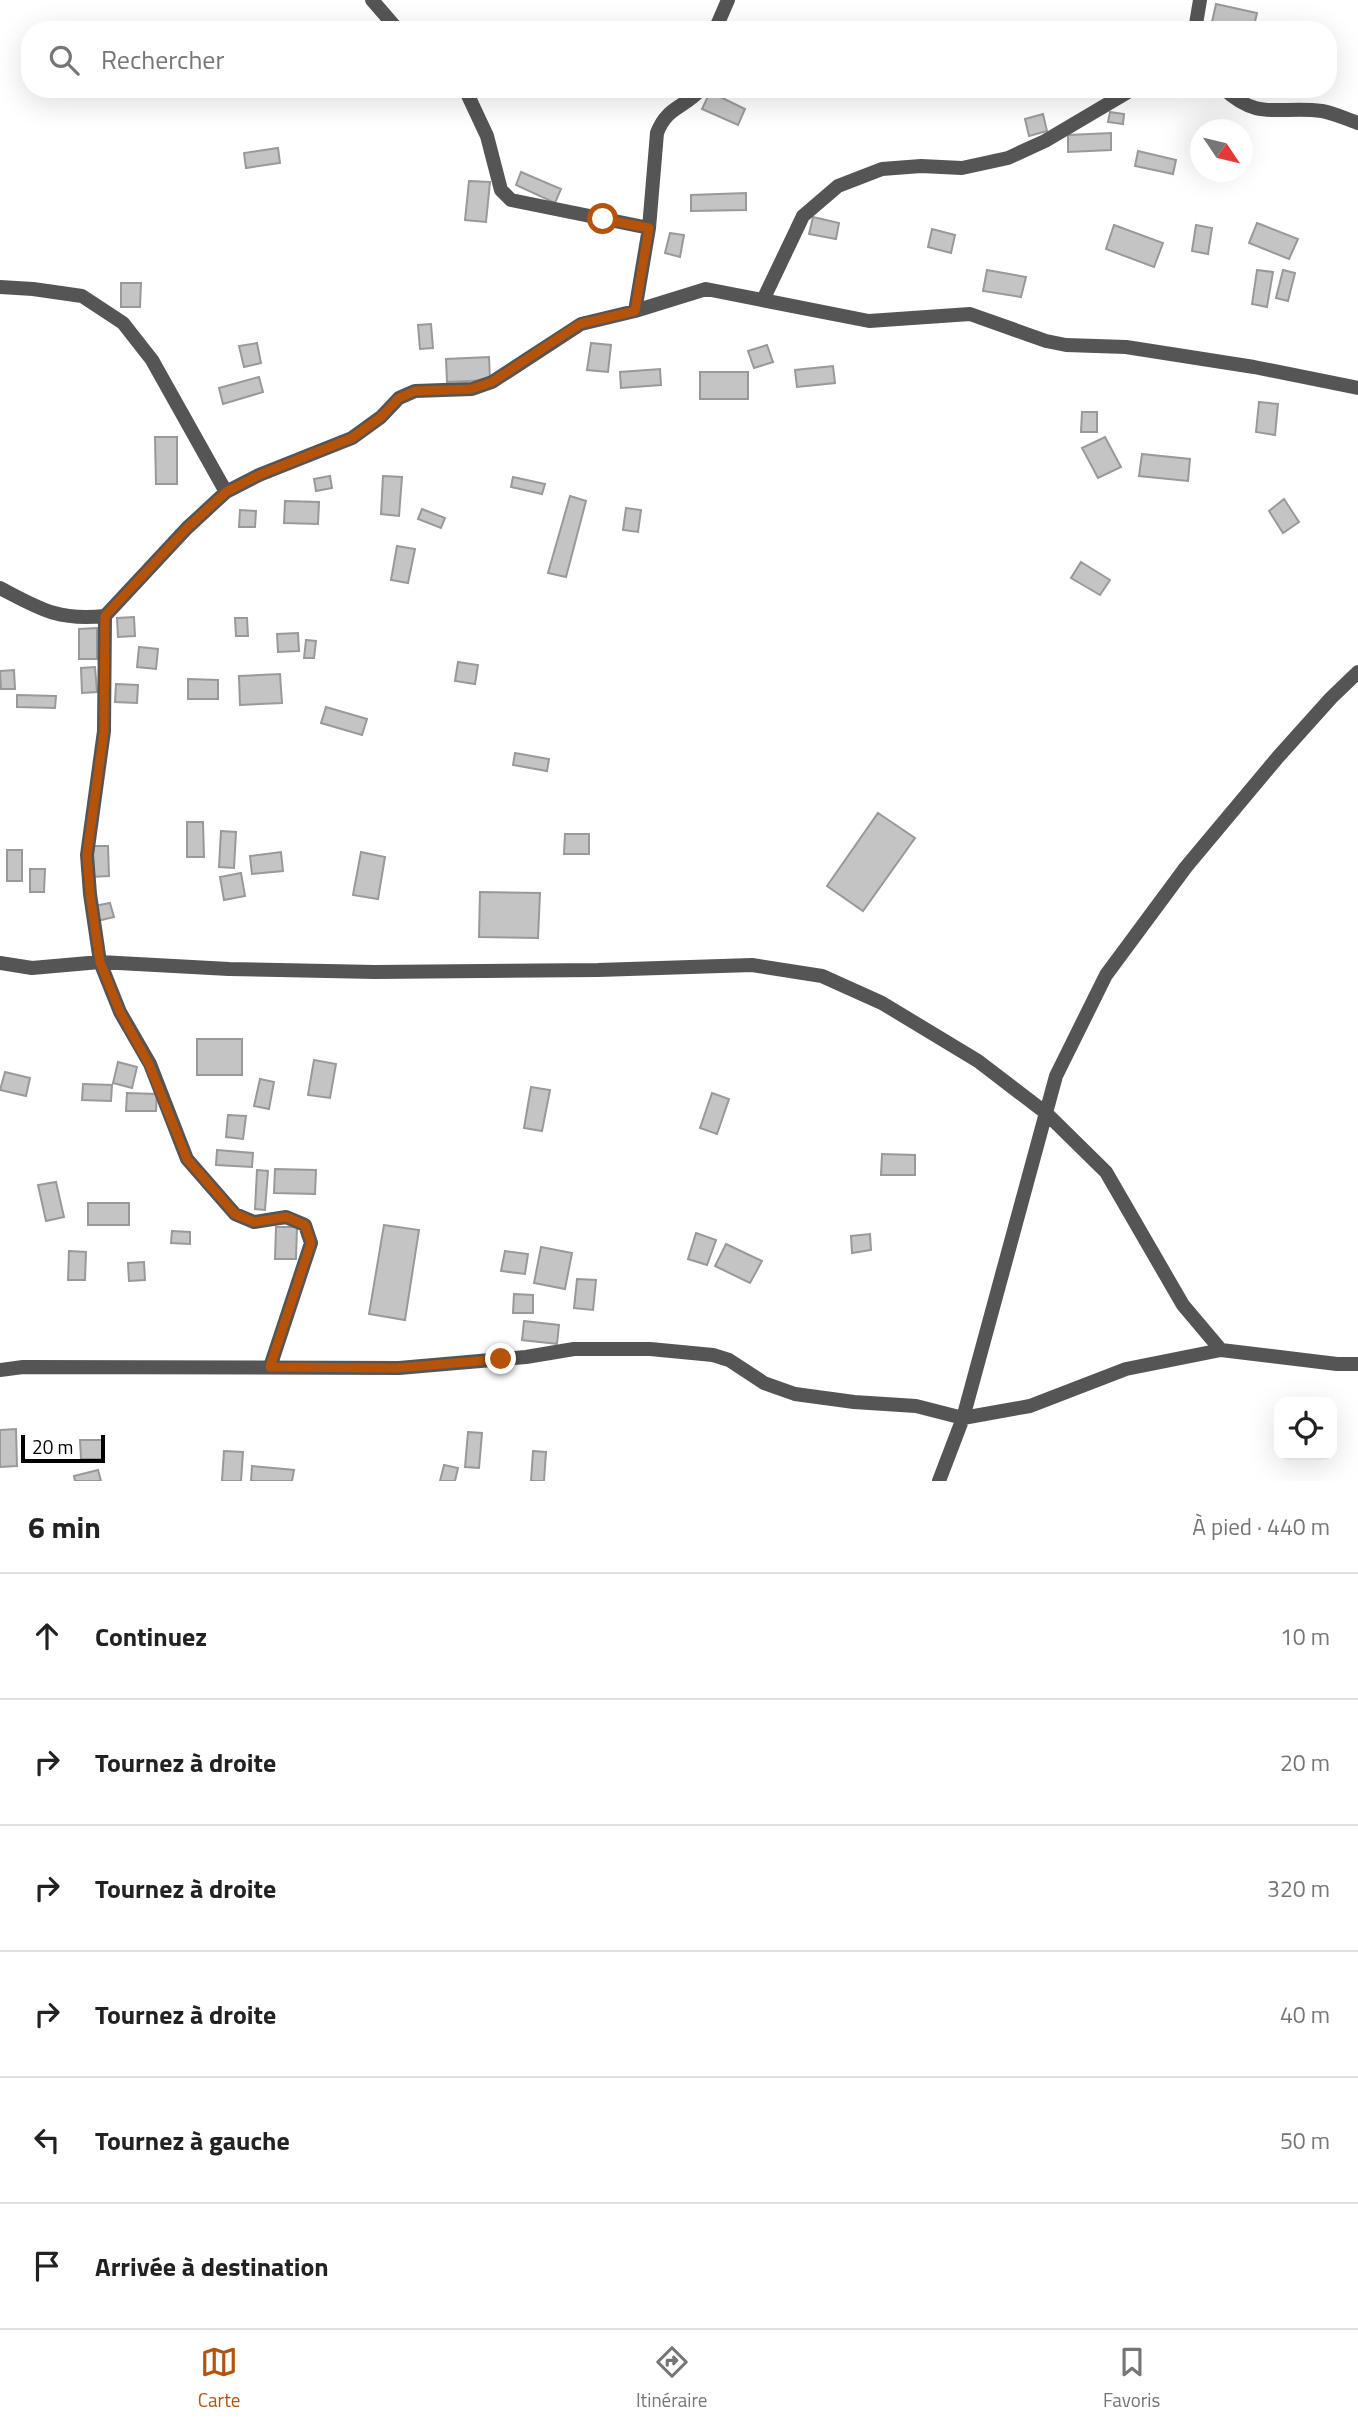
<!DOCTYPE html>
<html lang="fr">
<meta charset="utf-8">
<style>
:root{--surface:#fff;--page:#f2f2f2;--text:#222;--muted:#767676;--line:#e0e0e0;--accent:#b45309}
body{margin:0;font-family:"Titillium Web",sans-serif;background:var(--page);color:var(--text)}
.controls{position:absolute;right:21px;bottom:21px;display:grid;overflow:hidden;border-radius:14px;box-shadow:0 7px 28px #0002}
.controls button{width:63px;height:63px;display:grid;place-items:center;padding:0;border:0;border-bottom:2px solid var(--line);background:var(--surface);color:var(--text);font:35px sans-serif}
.compass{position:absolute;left:1190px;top:119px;width:63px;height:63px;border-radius:50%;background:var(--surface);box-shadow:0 7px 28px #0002;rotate:125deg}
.scale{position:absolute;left:21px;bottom:18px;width:84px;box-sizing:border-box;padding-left:7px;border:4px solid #000;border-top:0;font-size:19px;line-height:24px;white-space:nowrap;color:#000;-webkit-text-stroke:5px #fff;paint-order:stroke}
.stop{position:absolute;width:21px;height:21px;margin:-16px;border:5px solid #b45309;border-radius:50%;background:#fff}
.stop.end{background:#b45309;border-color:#fff;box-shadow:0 2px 7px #0008}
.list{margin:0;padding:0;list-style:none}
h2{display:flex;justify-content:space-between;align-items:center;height:91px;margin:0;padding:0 28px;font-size:30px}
h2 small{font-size:23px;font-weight:400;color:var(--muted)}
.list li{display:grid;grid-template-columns:46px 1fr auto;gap:21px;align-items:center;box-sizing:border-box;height:126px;padding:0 28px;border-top:2px solid var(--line)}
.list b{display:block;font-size:26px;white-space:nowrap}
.list em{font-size:23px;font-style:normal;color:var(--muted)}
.icon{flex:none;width:38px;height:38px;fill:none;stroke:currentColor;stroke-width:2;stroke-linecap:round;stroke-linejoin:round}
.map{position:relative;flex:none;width:1358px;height:1481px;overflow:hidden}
.search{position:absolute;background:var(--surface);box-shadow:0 7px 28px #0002;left:21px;right:21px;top:21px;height:77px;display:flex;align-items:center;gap:18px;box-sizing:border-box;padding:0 24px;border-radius:28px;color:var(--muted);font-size:26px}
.sheet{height:847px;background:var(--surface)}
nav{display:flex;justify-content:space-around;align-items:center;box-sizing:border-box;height:98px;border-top:2px solid var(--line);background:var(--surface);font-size:19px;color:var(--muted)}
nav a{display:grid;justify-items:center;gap:4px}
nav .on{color:var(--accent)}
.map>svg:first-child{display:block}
.building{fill:#c4c4c4;stroke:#999;stroke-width:2}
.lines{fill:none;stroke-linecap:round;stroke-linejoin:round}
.minor{stroke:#555;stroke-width:14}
.route{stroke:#b45309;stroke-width:9}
</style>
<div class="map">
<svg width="1358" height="1481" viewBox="0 0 1358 1481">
<rect width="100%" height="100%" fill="#fff"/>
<!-- building -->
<path class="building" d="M1216,4L1257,13L1253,30L1212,22Z
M710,92L745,109L738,125L702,109Z
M1110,112L1124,114L1123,124L1108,122Z
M1043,114L1047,131L1029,136L1025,119Z
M1111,133V150L1068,152V135Z
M278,148L280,163L246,168L244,153Z
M1138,151L1176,160L1173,174L1135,166Z
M521,172L561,189L555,203L516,185Z
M469,181L490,182L486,222L465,220Z
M746,193V210L691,211V195Z
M813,217L839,223L836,239L809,234Z
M1257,223L1298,239L1289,259L1249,243Z
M1114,225L1163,243L1154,267L1106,249Z
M1196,225L1212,228L1208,254L1192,251Z
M932,229L955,235L951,253L928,247Z
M670,233L684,235L680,257L665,253Z
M987,270L1026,277L1021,297L983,291Z
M1257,270L1273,272L1267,307L1252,304Z
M1283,270L1295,273L1288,301L1276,298Z
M121,283H141L140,307H121Z
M431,324L433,348L420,349L418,325Z
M257,343L261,363L244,367L239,346Z
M591,343L611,345L608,372L587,370Z
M767,345L773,362L754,368L748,351Z
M489,357L490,380L447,382L446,359Z
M833,366L835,383L797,387L795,370Z
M660,369L661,385L621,388L620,372Z
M700,372H748V399H700Z
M259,377L263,392L223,404L219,388Z
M1259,402L1278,404L1275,435L1256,432Z
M1082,412H1097V432H1081Z
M155,437H177V484H156Z
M1105,437L1121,467L1098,478L1082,448Z
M1142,454L1190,459L1188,481L1139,476Z
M330,476L332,488L316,491L314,479Z
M383,476L402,477L399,516L381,514Z
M513,477L545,484L542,494L511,487Z
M570,496L586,501L566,577L548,573Z
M1284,499L1299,522L1283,533L1269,511Z
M285,501L319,502L318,524L284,523Z
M626,508L641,510L638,532L623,530Z
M422,509L445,518L441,528L418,519Z
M240,510L256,511L255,527H239Z
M397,546L415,549L408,583L391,580Z
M1081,562L1110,580L1100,595L1071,578Z
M134,617L135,636L118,637L117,618Z
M235,618H247L248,636H236Z
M97,628V659H79V629Z
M298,633L299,651L278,652L277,634Z
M306,640L316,641L314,658H304Z
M139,647L158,649L156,669L137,667Z
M458,662L478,665L475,684L455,681Z
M95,667L97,692L82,693L81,668Z
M14,670L15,689H1L0,671Z
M280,674L282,703L240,705L239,676Z
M188,679L218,680V699H188Z
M116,684L138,685L137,703L115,702Z
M17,695L56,696L55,708L17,707Z
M326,707L367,719L362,735L321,723Z
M515,753L549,759L547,771L513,765Z
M878,813L915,838L863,911L827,886Z
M187,822H203L204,857H187Z
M221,831L236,832L234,868L219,867Z
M565,834H589V854H564Z
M90,846H108L109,876L91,877Z
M7,850H22V881H7Z
M281,852L283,871L252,874L250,856Z
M361,852L385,857L378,899L353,895Z
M30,869H45L44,892H30Z
M241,873L245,896L224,900L220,877Z
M480,892L540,893L538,938L479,937Z
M110,903L114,917L97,921L94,906Z
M197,1039H242V1075H197Z
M314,1060L336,1064L330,1098L308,1095Z
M118,1062L137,1067L132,1088L113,1083Z
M5,1072L30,1078L26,1096L0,1090Z
M260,1079L274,1082L269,1109L254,1106Z
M83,1084L112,1085L111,1101L82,1100Z
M531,1087L550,1090L542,1131L524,1128Z
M127,1093L157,1094L156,1111H126Z
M712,1093L729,1099L717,1134L700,1128Z
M228,1115L246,1116L243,1139L226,1137Z
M217,1150L253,1153L252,1167L216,1165Z
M882,1154L915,1155V1175H881Z
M275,1169L316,1170L315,1194L274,1193Z
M257,1170L268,1171L265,1210L255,1209Z
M56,1182L64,1217L46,1221L38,1185Z
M88,1203H129V1225H88Z
M384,1225L419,1230L405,1320L369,1314Z
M276,1227H297L296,1259H275Z
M172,1231L190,1232V1244L171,1243Z
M696,1233L716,1240L707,1265L688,1259Z
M870,1234L871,1250L852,1253L851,1236Z
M726,1244L762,1261L750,1283L715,1266Z
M541,1247L572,1253L565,1289L534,1283Z
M69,1251L86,1252L85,1280H68Z
M505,1251L528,1254L525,1274L501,1271Z
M144,1262L145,1280L129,1281L128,1263Z
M577,1279L596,1280L593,1310L574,1308Z
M514,1294L533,1295V1313H513Z
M524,1321L559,1325L557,1344L522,1340Z
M16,1429L17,1466L0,1467V1430Z
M468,1432L482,1433L479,1468L465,1467Z
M80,1440H104V1459H81Z
M224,1451L243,1452L241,1481H222Z
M533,1451L546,1452L544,1481H531Z
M444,1465L458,1468L455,1481H440Z
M252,1466L294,1470L292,1481H251Z
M98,1470L101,1481H75L74,1476Z"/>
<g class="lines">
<!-- minor -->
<path class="minor" d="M372,0L398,30
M715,30L728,0
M1195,30L1200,0
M465,89L487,136L501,190L511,200L649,228
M1224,89C1259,122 1280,105 1322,111C1334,113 1346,119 1358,123
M0,287L33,289L82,296L123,323L152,360L226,492
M763,300L803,216L838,186L882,169L921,166L962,168L1008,158L1045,141L1133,89
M635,311L649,228L657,133C667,106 685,108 701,89
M0,588C40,609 58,621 105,616L187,528L226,492L259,475L352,438L381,417L399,398L415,391L472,389L492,382L581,324L635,311L706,289L869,321L970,314L1046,341L1066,345L1126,347L1254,367L1358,388
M105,616L104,731L87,855L90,894L100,962L120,1012L150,1064L187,1159L235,1214L254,1222L286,1217L305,1225L311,1243L270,1367
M0,963L32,968L100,962L229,969L375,972L598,970L752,965L822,976L882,1003L978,1061L1046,1113L1106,1172L1183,1305L1221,1350L1337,1364H1358
M0,1370L23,1367L399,1368L526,1357L574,1349H650L713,1355L729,1360L764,1383L795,1394L854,1402L916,1406L963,1418L1030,1406L1126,1369L1221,1350
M939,1481L963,1418L1056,1076L1106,975L1186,867L1278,757L1331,698L1358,672"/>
</g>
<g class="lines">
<!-- route -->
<path class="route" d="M501,1359L398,1368L270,1367L311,1243L305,1225L286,1217L254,1222L235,1214L187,1159L149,1064L120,1012L100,962L90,894L87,855L104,731L105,616L187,528L226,492L259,475L352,438L381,417L399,398L415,391L471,389L492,382L580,324L635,311L649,228L603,219"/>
</g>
</svg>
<div class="controls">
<button><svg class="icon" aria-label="locate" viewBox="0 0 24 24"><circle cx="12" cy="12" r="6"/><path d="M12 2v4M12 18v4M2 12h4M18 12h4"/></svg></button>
</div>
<svg class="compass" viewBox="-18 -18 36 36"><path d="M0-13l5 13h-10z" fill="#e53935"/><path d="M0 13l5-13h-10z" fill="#767676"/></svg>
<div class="scale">20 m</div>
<div class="stop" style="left:603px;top:219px"></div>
<div class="stop end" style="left:501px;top:1359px"></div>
<div class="search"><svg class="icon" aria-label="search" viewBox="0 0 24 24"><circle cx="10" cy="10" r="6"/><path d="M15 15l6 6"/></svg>Rechercher</div>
</div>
<section class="sheet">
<h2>6 min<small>À pied · 440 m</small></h2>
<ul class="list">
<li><svg class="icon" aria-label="ahead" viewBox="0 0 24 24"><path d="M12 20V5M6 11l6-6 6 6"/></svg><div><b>Continuez</b></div><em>10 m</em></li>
<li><svg class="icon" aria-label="right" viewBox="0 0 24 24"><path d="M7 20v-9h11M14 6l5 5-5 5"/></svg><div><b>Tournez à droite</b></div><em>20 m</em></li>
<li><svg class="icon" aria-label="right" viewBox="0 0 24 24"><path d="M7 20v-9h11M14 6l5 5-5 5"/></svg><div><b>Tournez à droite</b></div><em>320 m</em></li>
<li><svg class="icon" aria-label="right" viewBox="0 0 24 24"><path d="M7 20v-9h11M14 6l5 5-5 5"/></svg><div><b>Tournez à droite</b></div><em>40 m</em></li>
<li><svg class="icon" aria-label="left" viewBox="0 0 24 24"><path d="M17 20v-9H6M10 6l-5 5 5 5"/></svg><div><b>Tournez à gauche</b></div><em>50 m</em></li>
<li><svg class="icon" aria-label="arrive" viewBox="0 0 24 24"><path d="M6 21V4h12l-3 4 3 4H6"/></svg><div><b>Arrivée à destination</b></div></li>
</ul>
</section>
<nav>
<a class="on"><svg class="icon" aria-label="map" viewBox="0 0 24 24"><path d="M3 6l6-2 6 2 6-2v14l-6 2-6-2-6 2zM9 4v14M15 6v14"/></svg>Carte</a>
<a><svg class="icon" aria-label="directions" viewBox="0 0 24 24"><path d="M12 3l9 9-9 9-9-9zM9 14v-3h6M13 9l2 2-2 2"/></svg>Itinéraire</a>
<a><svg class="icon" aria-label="saved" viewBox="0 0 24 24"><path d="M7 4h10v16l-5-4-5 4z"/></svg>Favoris</a>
</nav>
